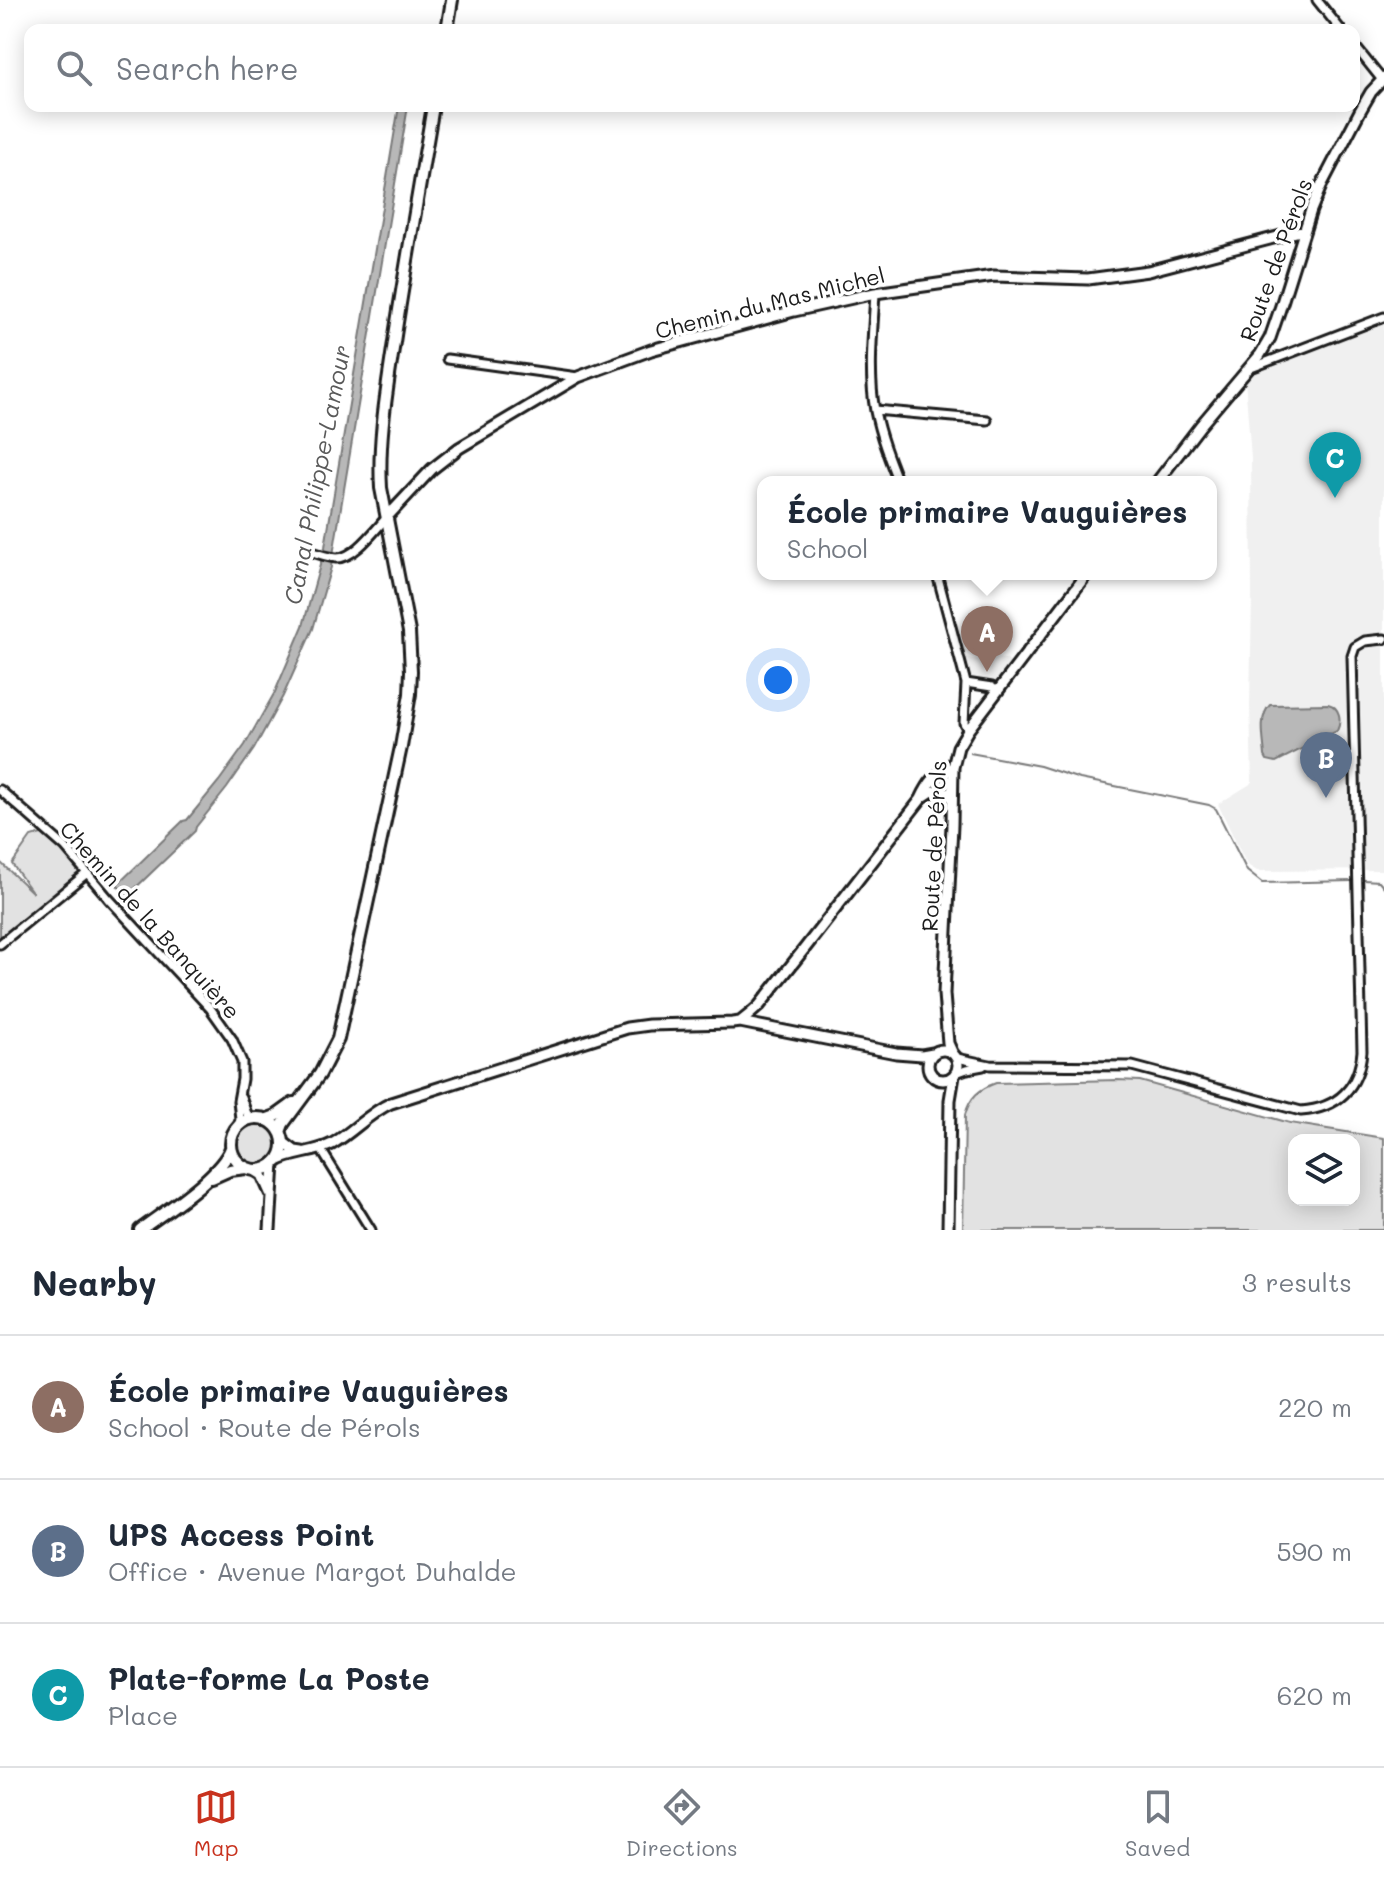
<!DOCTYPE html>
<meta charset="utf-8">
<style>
:root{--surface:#fff;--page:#f2f2f3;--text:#1f2937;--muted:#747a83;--line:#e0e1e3;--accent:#c8321e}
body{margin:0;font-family:Mali,sans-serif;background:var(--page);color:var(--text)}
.controls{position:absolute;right:24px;bottom:24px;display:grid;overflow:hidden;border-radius:16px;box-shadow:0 4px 20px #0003}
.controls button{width:72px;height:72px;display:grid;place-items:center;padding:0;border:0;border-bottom:2px solid var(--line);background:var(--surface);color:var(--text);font:40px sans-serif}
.you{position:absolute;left:778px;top:680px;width:28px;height:28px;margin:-20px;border:6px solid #fff;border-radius:50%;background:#1a73e8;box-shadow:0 0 0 12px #1a73e833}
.badge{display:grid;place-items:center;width:52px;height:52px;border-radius:50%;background:var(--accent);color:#fff;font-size:26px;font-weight:700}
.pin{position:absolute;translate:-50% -66px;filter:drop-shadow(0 2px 4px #0008)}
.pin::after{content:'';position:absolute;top:42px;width:28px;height:24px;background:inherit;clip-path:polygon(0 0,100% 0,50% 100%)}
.popup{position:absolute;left:757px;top:476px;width:460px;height:104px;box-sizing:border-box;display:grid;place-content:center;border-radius:16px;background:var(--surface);filter:drop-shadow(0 2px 6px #0005);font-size:26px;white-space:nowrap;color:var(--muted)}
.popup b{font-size:30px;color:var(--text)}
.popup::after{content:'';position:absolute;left:50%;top:100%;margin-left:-16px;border:16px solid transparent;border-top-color:var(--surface)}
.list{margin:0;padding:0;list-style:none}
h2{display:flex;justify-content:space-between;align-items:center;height:104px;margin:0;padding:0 32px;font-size:34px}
h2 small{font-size:26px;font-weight:400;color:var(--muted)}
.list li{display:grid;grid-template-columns:52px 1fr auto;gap:24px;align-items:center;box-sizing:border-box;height:144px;padding:0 32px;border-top:2px solid var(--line)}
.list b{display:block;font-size:30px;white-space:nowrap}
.list p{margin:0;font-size:26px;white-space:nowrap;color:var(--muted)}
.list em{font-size:26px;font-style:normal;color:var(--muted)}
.icon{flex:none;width:44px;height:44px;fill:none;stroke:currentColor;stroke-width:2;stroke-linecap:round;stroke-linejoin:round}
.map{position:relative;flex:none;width:1384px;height:1230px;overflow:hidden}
.search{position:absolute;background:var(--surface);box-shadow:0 4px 20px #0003;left:24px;right:24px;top:24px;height:88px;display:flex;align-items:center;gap:20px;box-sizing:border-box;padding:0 28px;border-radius:16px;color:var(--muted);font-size:30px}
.sheet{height:536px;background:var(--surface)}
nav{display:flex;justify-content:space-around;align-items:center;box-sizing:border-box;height:112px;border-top:2px solid var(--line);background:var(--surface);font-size:22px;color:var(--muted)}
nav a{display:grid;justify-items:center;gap:4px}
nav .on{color:var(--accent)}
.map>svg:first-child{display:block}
.built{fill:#f0f0f0}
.green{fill:#e2e2e2;stroke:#7f7f7f;stroke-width:2;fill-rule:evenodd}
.water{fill:#b8b8b8;stroke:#7a7a7a;stroke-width:2}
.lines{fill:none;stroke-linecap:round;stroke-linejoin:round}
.stream{stroke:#7a7a7a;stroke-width:2}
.minor-casing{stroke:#1c1c1c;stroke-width:13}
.tertiary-casing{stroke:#1c1c1c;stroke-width:15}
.secondary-casing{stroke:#1c1c1c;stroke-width:16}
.minor{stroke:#fff;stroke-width:7}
.tertiary{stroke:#fff;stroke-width:9}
.secondary{stroke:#fff;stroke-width:10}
.labels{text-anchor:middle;stroke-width:7;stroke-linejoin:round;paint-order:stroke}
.street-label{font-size:22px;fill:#1c1c1c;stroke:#fff}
.water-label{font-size:24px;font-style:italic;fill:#5a5a5a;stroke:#fff}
</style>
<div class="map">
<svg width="1384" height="1230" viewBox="0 0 1384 1230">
<rect width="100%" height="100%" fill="#fff"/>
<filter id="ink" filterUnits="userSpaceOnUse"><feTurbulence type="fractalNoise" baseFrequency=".0125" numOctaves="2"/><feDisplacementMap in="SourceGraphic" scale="16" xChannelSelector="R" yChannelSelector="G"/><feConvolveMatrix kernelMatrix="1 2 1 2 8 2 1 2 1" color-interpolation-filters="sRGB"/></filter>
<g filter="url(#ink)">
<!-- built -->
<path class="built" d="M1384,322V870L1257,871L1249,866L1244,859L1218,804L1252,783L1250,706L1252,595L1251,458L1245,380L1249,369Z
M963,654L971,659L983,660L984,657L1006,659L1013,665L999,684L969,680Z"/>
<!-- green -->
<path class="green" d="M48,832L81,872L0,941V862L33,893L12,864L31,837Z
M1118,1080L1140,1081L1290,1123L1384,1138V1230H963L965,1115C970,1097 979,1089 996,1083ZM1354,1140V1200H1294V1140Z
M237 1144a20 20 0 1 1 40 0a20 20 0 1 1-40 0Z"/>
<!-- water -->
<path class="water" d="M399,106H408L331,567L313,629L283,696L254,749L227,788L196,827L195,831L127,896L117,885L183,821L187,820L219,781L245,745L275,692L303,626L325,547Z
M1328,704C1340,707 1342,720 1337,731L1276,762L1267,760L1265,756C1264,740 1258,717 1270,705Z"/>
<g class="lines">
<!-- stream -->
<path class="stream" d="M970,753L1040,766L1080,779L1209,805L1216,809L1247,871L1262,883L1352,881
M1364,880L1379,881L1384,887"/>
<!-- minor casing -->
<g class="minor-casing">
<path id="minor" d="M1317,0L1341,30
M1354,45L1382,80
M875,293C873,332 868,373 875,411C880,436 889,459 898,482
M447,359L578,377
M1251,368L1384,317
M875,410L987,420
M310,551C318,554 327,557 336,558C354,559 375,530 387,517
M937,574L966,683L964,723L968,730
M966,683L992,687L997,691
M0,790L65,847L109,899L210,1008L232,1039L242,1062V1079L238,1101L240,1119L238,1127
M0,944L87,873
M957,1058L990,1065L1132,1066L1301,1111C1338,1108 1359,1088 1362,1051L1352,656L1355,647L1365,641L1384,639
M956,1073L967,1069L983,1066
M241,1097L247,1114L253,1119
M320,1148L371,1230"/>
</g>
<!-- tertiary casing -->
<g class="tertiary-casing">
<path id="tertiary" d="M1157,482L1200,426L1260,355L1270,338L1280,309L1311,210L1321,186L1360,111L1371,92L1384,78
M387,517L432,469L459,448L578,377L651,350L794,311L875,293L994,276L1088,279L1148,271L1304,230
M923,797L932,791L952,794
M740,1022L896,1053L922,1055L933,1053
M928 1065a15 15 0 1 1 30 0a15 15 0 1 1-30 0Z
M953,1054L948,1043L944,994L952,825L953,767L958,747L968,730L1087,574
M283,1142L295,1151L302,1152
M277,1161C294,1152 315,1153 332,1144C353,1132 369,1113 391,1103L627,1028L649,1025L732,1023L740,1022L750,1014L759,1006L805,948L921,799C928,784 935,773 953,767
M254,1170L262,1175L270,1193
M270,1230L274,1163
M948,1230L950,1100L954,1076"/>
</g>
<!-- secondary casing -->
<g class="secondary-casing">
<path id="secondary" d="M447,30L452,0
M231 1144a26 26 0 1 1 52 0a26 26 0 1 1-52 0Z
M265,1120L276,1116L294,1103
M280,1132L283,1124L320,1074L338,1039L401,747L410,694L411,671L409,632L381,488C378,439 387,390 394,342C406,263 420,184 433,106
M212,1178L230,1170L246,1168
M140,1230C164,1212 221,1176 231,1148"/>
</g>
<!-- minor -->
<use href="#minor" class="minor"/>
<!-- tertiary -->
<use href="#tertiary" class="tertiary"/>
<!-- secondary -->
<use href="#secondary" class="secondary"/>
</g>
</g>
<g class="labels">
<!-- street labels -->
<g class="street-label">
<text transform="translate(1276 260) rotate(-70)" y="8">Route de Pérols</text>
<text transform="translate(770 303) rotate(-14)" y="8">Chemin du Mas Michel</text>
<text transform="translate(934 846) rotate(-87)" y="8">Route de Pérols</text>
<text transform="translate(150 920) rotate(48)" y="8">Chemin de la Banquière</text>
</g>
<!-- water labels -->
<g class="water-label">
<text transform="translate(318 475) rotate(-79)" y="8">Canal Philippe-Lamour</text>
</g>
</g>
</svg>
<div class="controls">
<button><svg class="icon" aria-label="layers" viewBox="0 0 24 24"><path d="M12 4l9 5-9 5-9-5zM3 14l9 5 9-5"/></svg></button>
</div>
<div class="you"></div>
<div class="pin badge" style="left:987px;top:672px;background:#8d6e63">A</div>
<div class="popup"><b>École primaire Vauguières</b>School</div>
<div class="pin badge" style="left:1326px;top:798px;background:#5c6f8a">B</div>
<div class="pin badge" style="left:1335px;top:498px;background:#0f9aa8">C</div>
<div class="search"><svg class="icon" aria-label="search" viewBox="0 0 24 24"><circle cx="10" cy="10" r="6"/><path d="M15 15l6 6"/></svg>Search here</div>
</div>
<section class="sheet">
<h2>Nearby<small>3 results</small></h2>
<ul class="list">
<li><span class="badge" style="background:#8d6e63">A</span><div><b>École primaire Vauguières</b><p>School · Route de Pérols</p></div><em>220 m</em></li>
<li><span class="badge" style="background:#5c6f8a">B</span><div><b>UPS Access Point</b><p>Office · Avenue Margot Duhalde</p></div><em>590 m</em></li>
<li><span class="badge" style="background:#0f9aa8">C</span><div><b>Plate-forme La Poste</b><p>Place</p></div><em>620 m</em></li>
</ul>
</section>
<nav>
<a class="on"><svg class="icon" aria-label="map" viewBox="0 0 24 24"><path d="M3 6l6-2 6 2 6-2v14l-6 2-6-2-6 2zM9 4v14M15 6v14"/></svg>Map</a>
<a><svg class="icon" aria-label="directions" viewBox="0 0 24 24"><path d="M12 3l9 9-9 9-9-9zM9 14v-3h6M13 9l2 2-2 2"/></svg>Directions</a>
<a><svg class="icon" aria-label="saved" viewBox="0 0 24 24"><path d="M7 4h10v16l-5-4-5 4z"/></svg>Saved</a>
</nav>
